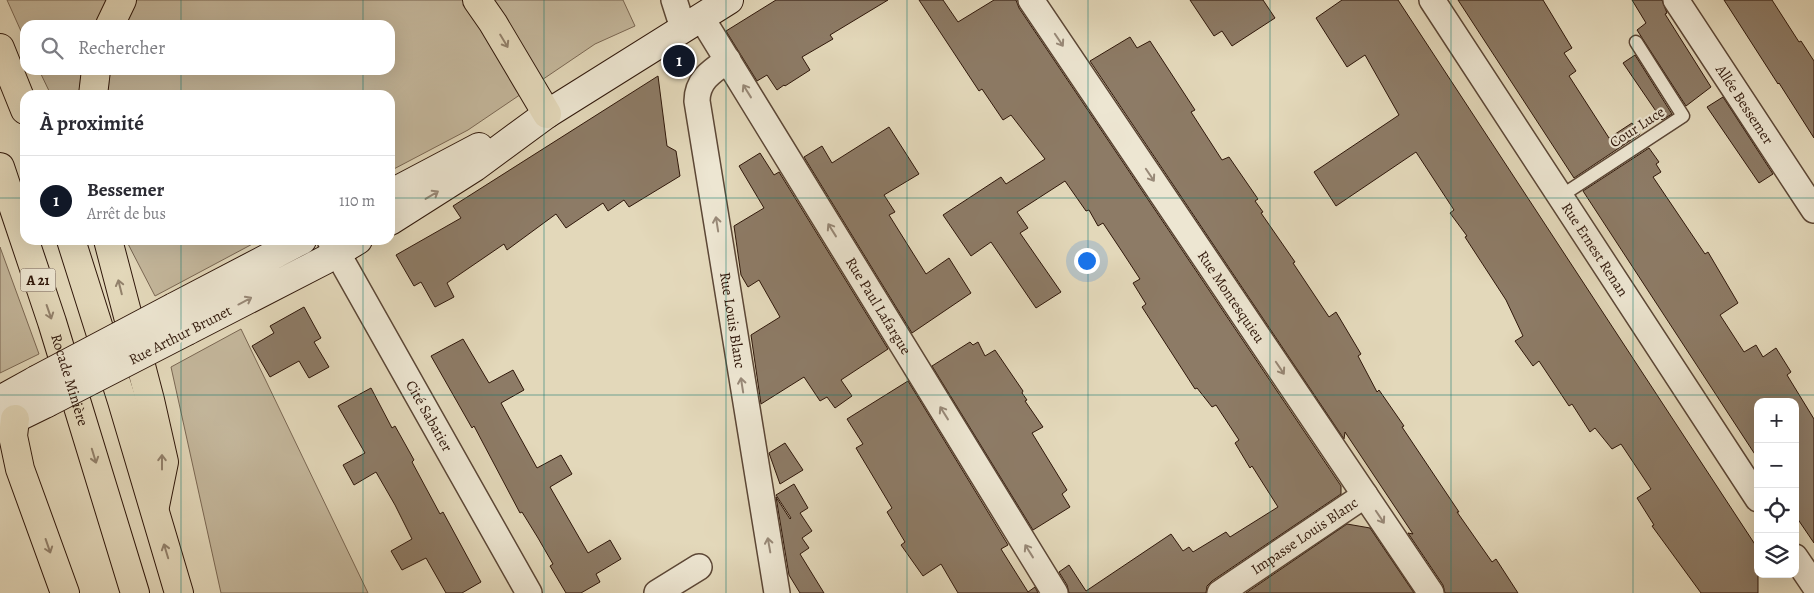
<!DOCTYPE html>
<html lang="fr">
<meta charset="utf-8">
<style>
:root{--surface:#fff;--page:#f7f7f7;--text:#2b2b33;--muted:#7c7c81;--line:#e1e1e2;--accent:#111827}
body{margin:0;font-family:Alegreya,serif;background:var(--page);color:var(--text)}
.controls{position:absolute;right:15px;bottom:15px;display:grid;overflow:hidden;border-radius:10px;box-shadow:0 5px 20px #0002}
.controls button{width:45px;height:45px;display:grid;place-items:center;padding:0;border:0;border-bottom:1px solid var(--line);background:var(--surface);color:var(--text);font:25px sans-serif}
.you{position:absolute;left:1086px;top:260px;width:18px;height:18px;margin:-12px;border:4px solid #fff;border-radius:50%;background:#1a73e8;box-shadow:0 0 0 8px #1a73e833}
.badge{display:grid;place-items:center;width:32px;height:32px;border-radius:50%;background:var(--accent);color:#fff;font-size:16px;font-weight:700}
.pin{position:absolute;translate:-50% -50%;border:2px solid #fff;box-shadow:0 1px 5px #0006}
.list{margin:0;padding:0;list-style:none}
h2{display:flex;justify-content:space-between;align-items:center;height:65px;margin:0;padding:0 20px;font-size:21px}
h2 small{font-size:16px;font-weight:400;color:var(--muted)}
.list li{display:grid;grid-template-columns:32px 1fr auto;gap:15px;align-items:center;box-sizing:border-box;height:90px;padding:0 20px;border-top:1px solid var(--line)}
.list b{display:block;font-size:19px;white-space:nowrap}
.list p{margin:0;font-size:16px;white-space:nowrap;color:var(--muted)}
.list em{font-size:16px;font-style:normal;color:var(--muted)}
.icon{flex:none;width:28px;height:28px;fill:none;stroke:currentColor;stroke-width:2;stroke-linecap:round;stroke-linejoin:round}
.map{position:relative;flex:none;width:1814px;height:593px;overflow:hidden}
.search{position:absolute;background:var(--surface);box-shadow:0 5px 20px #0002;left:20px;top:20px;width:375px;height:55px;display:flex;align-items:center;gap:12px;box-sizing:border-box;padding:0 18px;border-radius:15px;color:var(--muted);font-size:19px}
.panel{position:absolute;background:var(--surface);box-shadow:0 5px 20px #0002;left:20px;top:90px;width:375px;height:155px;border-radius:15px}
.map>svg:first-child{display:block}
.green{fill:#c4b79c;stroke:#7a6753}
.building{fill:#8d7b66;stroke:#2f170a}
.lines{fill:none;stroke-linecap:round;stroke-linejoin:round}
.lane-casing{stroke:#5c4736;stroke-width:15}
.street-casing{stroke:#5c4736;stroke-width:28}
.secondary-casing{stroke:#2f170a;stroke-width:30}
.highway-casing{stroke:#2f170a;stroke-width:30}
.lane{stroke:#ede6d2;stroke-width:12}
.street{stroke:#ede6d2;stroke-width:25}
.secondary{stroke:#ede6d2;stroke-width:28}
.highway{stroke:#e3d8ba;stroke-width:28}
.secondary-bridge-casing{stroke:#2f170a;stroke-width:30;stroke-linecap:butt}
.secondary-bridge{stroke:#ede6d2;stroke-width:28}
.oneway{stroke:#988978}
.oneway2{stroke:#92816b}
.grid{fill:none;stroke:#0f766e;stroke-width:1;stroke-opacity:0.55}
.labels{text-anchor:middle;stroke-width:4.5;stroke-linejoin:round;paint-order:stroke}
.shield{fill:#ede6d2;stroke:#685546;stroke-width:1}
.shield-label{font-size:14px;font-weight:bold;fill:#2f170a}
.street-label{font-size:15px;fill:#2f170a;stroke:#ede6d2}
</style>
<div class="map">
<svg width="1814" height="593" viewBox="0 0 1814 593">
<rect width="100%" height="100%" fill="#e3d8ba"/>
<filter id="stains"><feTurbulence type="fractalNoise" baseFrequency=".004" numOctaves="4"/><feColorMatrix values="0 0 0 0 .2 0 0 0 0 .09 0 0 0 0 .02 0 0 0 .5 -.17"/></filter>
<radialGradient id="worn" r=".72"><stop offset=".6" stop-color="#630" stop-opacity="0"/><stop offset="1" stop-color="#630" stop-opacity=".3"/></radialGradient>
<!-- green -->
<path class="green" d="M7,0H623L635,26L595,44L468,130L390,171V95H51L39,70H390V25H25V40Z
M126,240H260L155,296Z
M0,247L39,354L0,373Z
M241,329L368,593H221L171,367Z"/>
<!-- building -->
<path class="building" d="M776,0H888L830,35L833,39L802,57L810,70L785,86L784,85L777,90L767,75L757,81L726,31Z
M919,0H943L958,22L994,0H1016L1019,8L1341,486V494L1212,581L1207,586L1206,593H1069L1067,585L1059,572L1069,565L1086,591L1171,534L1183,551L1189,547L1193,552L1226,532L1230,537L1278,507L1252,466L1250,468L1235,443L1239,440L1216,405L1212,407L1197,388L1195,389L1142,307L1146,304L1133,283L1140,279L1123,253L1103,223L1098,226L1089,210L1086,211L1065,181L1017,212L1028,228L1020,233L1061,292L1036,308L991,242L971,256L943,215L1001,177L1006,184L1045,159L1011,115L1003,120L982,89L979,91Z
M1190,0H1263L1275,18L1232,46L1222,31L1214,36Z
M1342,0H1398L1758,549V593H1701L1652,526L1654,525L1637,498L1651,489L1621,444L1612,449L1595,428L1590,432L1572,404L1569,406L1539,361L1533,366L1515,341L1523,336L1506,300L1465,237L1467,236L1450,213L1454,210L1416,152L1336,206L1314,172L1399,115L1365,55L1347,67L1316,18Z
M1458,0H1543L1572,48L1564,53L1576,71L1569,76L1609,138L1632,123L1640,134L1574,178Z
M1632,0H1662L1667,13L1665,14L1711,87L1686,106L1637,30L1646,23Z
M1724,0H1772L1799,42L1801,41L1814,61V138L1779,83L1778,84Z
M1130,37L1137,48L1150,41L1195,110L1191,112L1222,160L1229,157L1258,199L1255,201L1263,212L1261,213L1295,262L1293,263L1329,317L1336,312L1361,354L1358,356L1377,392L1379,390L1404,426L1402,427L1459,512H1457L1492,562L1496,559L1518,593H1445L1443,585L1408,533L1413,534L1345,432L1344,439L1090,61Z
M1635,55L1672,114L1662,120L1623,63Z
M658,76L667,146L676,151L680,176L629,207L624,200L608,211L603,203L566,228L556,214L507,250L504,244L447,283L454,297L435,307L421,282L414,286L396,255L461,218L453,206Z
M1723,97L1773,174L1759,183L1707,107Z
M889,127L919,174L884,195L895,212L889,215L926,274L949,258L971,293L912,333L804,157L822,146L832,163Z
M1649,148L1659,162L1656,164L1661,172L1653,177L1705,254L1708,252L1738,303L1720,315L1744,352L1756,345L1763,357L1776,348L1791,372L1787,375L1814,419V543L1795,515V402H1758V459L1583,191Z
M760,153L774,175L779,172L888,349L841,380L852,396L835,408L827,397L820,401L804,377L761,404L751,335L780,317L759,280L748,287L741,275L734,226L764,208L739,166Z
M304,307L321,338L314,342L329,367L309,378L299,361L270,377L252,346L274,333L270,326Z
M463,339L489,383L513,370L524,390L501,403L537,468L561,455L568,467L572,474L550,487L588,553L610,540L621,559L596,574L600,582L581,593H566L550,566L553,564L538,538L522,512L520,513L474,426L472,428L431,356Z
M970,342L973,345L978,342L985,356L995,350L1023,391L1022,393L1027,400L1025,401L1043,427L1032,433L1067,490L1062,494L1070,507L1033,530L932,366Z
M908,381L1008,545L1001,549L1028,592L1035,587L1038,593H958L941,564L923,576L901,545L905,542L887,512L892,508L856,448L863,444L847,419Z
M371,388L392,428L395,426L414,460L412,462L440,514L443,512L481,582L462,593H446L426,558L402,570L391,551L412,539L395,505L376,472L354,485L343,465L365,453L338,406Z
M785,443L803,470L780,484L769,453Z
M794,484L808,508L800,513L812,531L802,538L809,548L800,554L824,593H800L789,575L776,497L790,519L791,518L776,495Z
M1347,524L1370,528L1414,593H1246Z"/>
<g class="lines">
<!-- lane casing -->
<g class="lane-casing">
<path id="lane" d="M1561,196L1683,116L1636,42"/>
</g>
<!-- street casing -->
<g class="street-casing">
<g id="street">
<path d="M674,0L683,28"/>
<path id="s1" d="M1031,0L1431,593"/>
<path id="s2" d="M1432,0L1758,499"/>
<path id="s3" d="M1676,0L1814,210"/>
<path id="s4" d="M701,17L1055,593"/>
<path id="s5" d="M728,60C712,71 697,80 697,101L777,593"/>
<path id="s6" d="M330,240L529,593"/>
<path d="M1795,557L1814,585"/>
<path d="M657,593L699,567"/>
<path id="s7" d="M1220,593L1365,495"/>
</g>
</g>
<!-- secondary casing -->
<g class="secondary-casing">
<path id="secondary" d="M390,194L479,147
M390,221L475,167L547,114L729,0
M174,307L302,240
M187,331L325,260L358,240
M0,400L36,380
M0,426L47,403"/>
</g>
<!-- highway casing -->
<g class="highway-casing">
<g id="highway">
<path d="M477,0L493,23L547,114"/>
<path d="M110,25L122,0"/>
<path d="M0,48L25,110"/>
<path d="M93,95L96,70"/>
<path id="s8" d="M0,167L52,322L135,593"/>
<path d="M71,240L122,401L179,593"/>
<path d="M108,240L150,400L164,462L155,506"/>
<path d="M15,419L13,436L20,469L65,593"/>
</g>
</g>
<!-- lane -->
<use href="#lane" class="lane"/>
<!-- street -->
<use href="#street" class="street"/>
<!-- secondary -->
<use href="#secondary" class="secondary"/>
<!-- highway -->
<use href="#highway" class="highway"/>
<!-- secondary-bridge casing -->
<g class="secondary-bridge-casing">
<path id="secondary-bridge" d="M36,380L174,307
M47,403L187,331"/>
</g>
<!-- secondary-bridge -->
<use href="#secondary-bridge" class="secondary-bridge"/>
</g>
<!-- one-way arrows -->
<defs><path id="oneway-shaft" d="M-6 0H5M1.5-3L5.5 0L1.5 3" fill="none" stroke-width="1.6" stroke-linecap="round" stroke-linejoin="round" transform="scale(1.25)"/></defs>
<g class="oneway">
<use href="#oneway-shaft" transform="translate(1059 40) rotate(56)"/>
<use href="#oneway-shaft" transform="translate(747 91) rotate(-122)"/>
<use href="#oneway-shaft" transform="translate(1150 175) rotate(56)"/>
<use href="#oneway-shaft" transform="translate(432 195) rotate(-31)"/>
<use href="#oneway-shaft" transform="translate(717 224) rotate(-99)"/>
<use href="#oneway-shaft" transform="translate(832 230) rotate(-122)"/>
<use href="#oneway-shaft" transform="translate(245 301) rotate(-28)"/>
<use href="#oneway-shaft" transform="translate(1280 368) rotate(56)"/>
<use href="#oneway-shaft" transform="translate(742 385) rotate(-99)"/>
<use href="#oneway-shaft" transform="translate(944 413) rotate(-122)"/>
<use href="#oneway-shaft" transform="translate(1380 517) rotate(56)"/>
<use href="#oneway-shaft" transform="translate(769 545) rotate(-100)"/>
<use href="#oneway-shaft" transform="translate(1029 551) rotate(-122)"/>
</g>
<g class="oneway2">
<use href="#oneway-shaft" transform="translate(504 41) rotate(59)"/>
<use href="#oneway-shaft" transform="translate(120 287) rotate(-104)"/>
<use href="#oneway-shaft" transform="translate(49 312) rotate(71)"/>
<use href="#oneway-shaft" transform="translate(94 456) rotate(73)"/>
<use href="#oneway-shaft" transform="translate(162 462) rotate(-90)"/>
<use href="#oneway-shaft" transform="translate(48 546) rotate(71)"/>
<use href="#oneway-shaft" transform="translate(166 551) rotate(-107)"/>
</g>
<!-- grid -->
<path class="grid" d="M181,0V25M363,0V25M544,0V593M726,0V593M907,0V593M1088,0V593M1270,0V593M1451,0V593M1633,0V593M181,70V95M363,70V95M0,198H25M390,198H1814M181,240V593M363,240V593M0,395H1814"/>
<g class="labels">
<!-- shield labels -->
<rect class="shield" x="20.5" y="268.5" width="35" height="23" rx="4"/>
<g class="shield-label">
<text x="38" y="285">A 21</text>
</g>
<!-- street labels -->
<g class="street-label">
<text dy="5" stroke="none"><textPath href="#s3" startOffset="125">Allée Bessemer</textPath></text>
<text transform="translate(1637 127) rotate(-33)" y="5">Cour Luce</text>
<text dy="5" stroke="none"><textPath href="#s2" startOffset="298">Rue Ernest Renan</textPath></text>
<text dy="5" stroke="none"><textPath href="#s1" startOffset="358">Rue Montesquieu</textPath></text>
<text dy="5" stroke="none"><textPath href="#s4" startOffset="339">Rue Paul Lafargue</textPath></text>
<text dy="5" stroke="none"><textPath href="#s5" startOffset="276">Rue Louis Blanc</textPath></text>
<text transform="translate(180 335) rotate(-27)" y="5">Rue Arthur Brunet</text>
<text dy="5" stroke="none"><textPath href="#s8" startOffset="224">Rocade Minière</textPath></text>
<text dy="5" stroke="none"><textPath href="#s6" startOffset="202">Cité Sabatier</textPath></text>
<text dy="5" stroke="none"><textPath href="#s7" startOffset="102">Impasse Louis Blanc</textPath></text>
</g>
</g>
<rect width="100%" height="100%" filter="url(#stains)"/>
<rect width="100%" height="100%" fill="url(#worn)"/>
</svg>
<div class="controls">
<button>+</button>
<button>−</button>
<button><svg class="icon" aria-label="locate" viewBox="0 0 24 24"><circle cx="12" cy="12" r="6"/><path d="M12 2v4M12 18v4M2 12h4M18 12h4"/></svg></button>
<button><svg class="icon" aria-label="layers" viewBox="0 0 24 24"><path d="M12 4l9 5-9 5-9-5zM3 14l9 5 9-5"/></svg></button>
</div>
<div class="you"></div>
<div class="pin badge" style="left:679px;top:61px">1</div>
<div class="search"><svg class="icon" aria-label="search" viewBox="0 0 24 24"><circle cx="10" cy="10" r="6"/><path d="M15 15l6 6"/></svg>Rechercher</div>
<section class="panel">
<h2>À proximité<small></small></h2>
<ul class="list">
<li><span class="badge">1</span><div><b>Bessemer</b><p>Arrêt de bus</p></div><em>110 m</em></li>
</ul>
</section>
</div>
